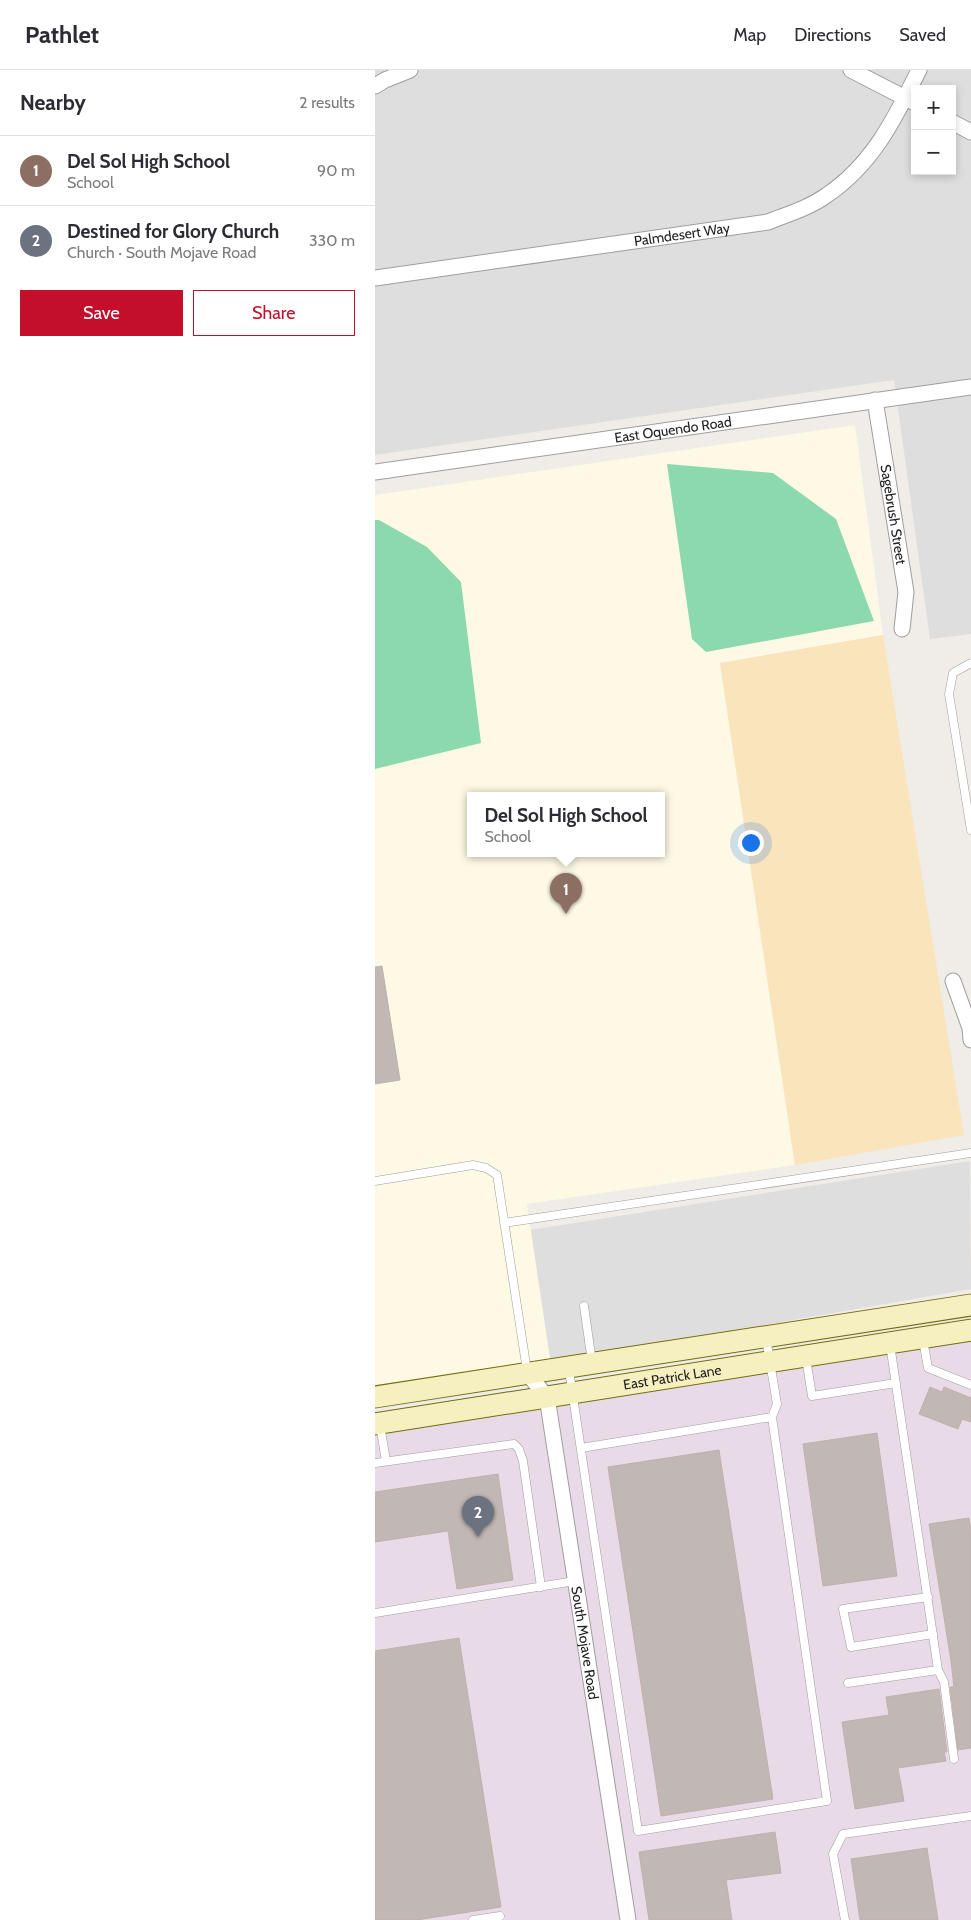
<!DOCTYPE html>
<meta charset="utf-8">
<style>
:root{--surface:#fff;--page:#f7f7f7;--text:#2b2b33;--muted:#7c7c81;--line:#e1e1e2;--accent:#c30f2b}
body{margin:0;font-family:Cabin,sans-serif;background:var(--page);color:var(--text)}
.controls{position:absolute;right:15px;top:15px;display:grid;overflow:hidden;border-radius:0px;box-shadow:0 2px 8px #0003}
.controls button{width:45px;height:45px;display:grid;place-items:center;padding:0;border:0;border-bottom:1px solid var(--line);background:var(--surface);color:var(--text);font:25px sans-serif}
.you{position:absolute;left:375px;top:772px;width:18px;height:18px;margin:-12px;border:4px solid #fff;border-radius:50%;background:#1a73e8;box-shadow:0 0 0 8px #1a73e833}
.badge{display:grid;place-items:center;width:32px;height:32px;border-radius:50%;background:var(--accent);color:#fff;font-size:16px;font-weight:700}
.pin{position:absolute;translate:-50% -41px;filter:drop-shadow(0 1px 2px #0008)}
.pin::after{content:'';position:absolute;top:26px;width:18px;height:15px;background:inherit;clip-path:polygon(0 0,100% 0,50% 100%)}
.popup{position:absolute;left:92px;top:722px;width:198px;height:65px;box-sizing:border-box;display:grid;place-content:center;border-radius:0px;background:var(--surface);filter:drop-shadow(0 1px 4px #0005);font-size:16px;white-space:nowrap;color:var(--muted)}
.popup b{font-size:19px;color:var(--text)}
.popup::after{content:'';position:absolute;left:50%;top:100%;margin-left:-10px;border:10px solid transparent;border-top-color:var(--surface)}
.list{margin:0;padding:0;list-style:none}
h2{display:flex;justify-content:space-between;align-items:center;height:65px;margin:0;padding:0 20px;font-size:21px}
h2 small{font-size:16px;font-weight:400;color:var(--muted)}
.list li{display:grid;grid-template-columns:32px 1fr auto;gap:15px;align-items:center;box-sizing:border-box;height:70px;padding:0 20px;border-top:1px solid var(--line)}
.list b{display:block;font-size:19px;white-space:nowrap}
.list p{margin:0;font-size:16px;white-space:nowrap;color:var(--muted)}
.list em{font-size:16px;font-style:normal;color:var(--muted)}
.actions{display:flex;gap:10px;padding:15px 20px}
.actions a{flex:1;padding:11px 0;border:1px solid var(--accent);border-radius:0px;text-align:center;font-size:18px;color:var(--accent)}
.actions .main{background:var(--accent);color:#fff}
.map{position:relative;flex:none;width:596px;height:1850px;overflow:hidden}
header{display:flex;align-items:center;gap:30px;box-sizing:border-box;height:70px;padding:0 25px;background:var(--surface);border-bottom:1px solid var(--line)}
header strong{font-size:24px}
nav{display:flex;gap:28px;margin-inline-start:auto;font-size:18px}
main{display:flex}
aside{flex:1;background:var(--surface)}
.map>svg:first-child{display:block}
.residential{fill:#dfdede;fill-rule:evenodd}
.industrial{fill:#e9dae8}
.education{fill:#fdf9e4;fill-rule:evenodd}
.sand{fill:#fae4bc}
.pitch{fill:#8cd9af}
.building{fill:#c1b7b5;stroke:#c1b1ab}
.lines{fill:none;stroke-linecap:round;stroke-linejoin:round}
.service-casing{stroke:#9e9e9e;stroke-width:9}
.minor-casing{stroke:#9e9e9e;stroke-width:17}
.secondary-casing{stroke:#726d0d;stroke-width:23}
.service{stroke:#fff;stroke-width:8}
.minor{stroke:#fff;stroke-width:15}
.secondary{stroke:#f6f0c1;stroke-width:21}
.labels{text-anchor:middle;stroke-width:5;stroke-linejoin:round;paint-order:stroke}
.street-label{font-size:14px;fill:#212121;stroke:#fff}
</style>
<header>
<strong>Pathlet</strong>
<nav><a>Map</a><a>Directions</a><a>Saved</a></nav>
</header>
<main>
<aside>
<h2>Nearby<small>2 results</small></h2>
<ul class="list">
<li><span class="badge" style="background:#8d6e63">1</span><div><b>Del Sol High School</b><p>School</p></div><em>90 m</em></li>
<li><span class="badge" style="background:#6b7280">2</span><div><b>Destined for Glory Church</b><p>Church · South Mojave Road</p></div><em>330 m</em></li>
</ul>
<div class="actions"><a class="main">Save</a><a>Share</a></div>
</aside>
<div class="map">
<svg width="596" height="1850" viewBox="0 0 596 1850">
<rect width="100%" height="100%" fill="#f0ece8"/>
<!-- residential -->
<path class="residential" d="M0,0H596V564L555,569L519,310L0,385ZM540,19H577V101H540Z
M595,1091L596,1219L389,1255L175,1289L155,1160Z"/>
<!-- industrial -->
<path class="industrial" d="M596,1250V1850H0V1342Z"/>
<!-- education -->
<path class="education" d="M480,355L508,565L345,593L420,1095L152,1134L175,1289L0,1315V425ZM96,725H286V783H96Z"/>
<!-- sand -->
<path class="sand" d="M508,565L589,1065L420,1095L345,593Z"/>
<!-- pitch -->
<path class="pitch" d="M292,394L398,403L461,449L499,551L331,582L317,569Z
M0,450H4L52,477L86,512L106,673L0,699Z"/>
<!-- building -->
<path class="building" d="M7,896L25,1010L0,1014V897Z
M555,1317L567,1322L569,1317L596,1328V1352L587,1349L583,1359L544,1344Z
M502,1363L522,1506L448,1516L428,1374Z
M344,1380L398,1729L286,1746L233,1397Z
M123,1404L138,1510L82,1519L73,1461L0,1472V1422Z
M594,1448L596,1460V1678L583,1680L575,1617H579L576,1591L554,1454Z
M84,1568L126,1837L42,1850H0V1581Z
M564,1619L572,1682H569L571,1691L523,1698L529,1731L480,1739L467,1652L514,1645L511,1627Z
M400,1762L406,1803L351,1810L357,1850H274L264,1782Z
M552,1778L563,1850H485L476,1789Z"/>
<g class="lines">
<!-- service casing -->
<g class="service-casing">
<path id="service" d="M596,593L578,603L574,624L596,760
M0,1111L98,1095L111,1098L122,1105L152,1301
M129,1153L596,1083
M209,1236L217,1292
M391,1268L402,1334L397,1347
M548,1270L553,1298L596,1315
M431,1288L437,1326L521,1313
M194,1300L263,1761L452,1731L397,1347L206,1378
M5,1355L11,1391
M0,1393L139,1374L144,1379L148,1391L166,1517
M553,1527L468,1539L476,1577L558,1564
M0,1543L200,1511
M563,1600L569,1612L579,1689
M473,1613L563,1600L515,1274
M98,1850L125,1846
M470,1850L458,1784L468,1764L596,1746"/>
</g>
<!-- minor casing -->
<g class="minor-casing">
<g id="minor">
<path d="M476,0L540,33"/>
<path d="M0,16L10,10L35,0"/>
<path d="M577,52L596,62"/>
<path id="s1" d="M0,208L393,152C413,144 434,138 452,125C498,94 520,48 544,0"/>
<path id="s2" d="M500,330L531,522L527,559"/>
<path id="s3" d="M0,402L596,317"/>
<path d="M578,911L595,958L596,970"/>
<path id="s4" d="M152,1303L172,1327L253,1850"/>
</g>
</g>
<!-- secondary casing -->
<g class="secondary-casing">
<g id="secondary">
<path d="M0,1327L596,1235"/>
<path id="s5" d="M0,1354L596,1260"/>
</g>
</g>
<!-- service -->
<use href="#service" class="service"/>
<!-- minor -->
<use href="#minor" class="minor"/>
<!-- secondary -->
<use href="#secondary" class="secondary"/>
</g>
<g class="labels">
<!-- street labels -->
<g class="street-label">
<text dy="5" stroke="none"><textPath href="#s1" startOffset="310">Palmdesert Way</textPath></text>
<text dy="5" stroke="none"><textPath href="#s3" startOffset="301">East Oquendo Road</textPath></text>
<text dy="5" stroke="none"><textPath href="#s2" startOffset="116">Sagebrush Street</textPath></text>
<text dy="5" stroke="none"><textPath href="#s5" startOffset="301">East Patrick Lane</textPath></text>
<text dy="5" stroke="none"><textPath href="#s4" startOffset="280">South Mojave Road</textPath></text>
</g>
</g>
</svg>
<div class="controls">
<button>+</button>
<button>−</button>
</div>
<div class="you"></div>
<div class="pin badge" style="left:191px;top:844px;background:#8d6e63">1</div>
<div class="popup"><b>Del Sol High School</b>School</div>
<div class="pin badge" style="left:103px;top:1467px;background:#6b7280">2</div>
</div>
</main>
